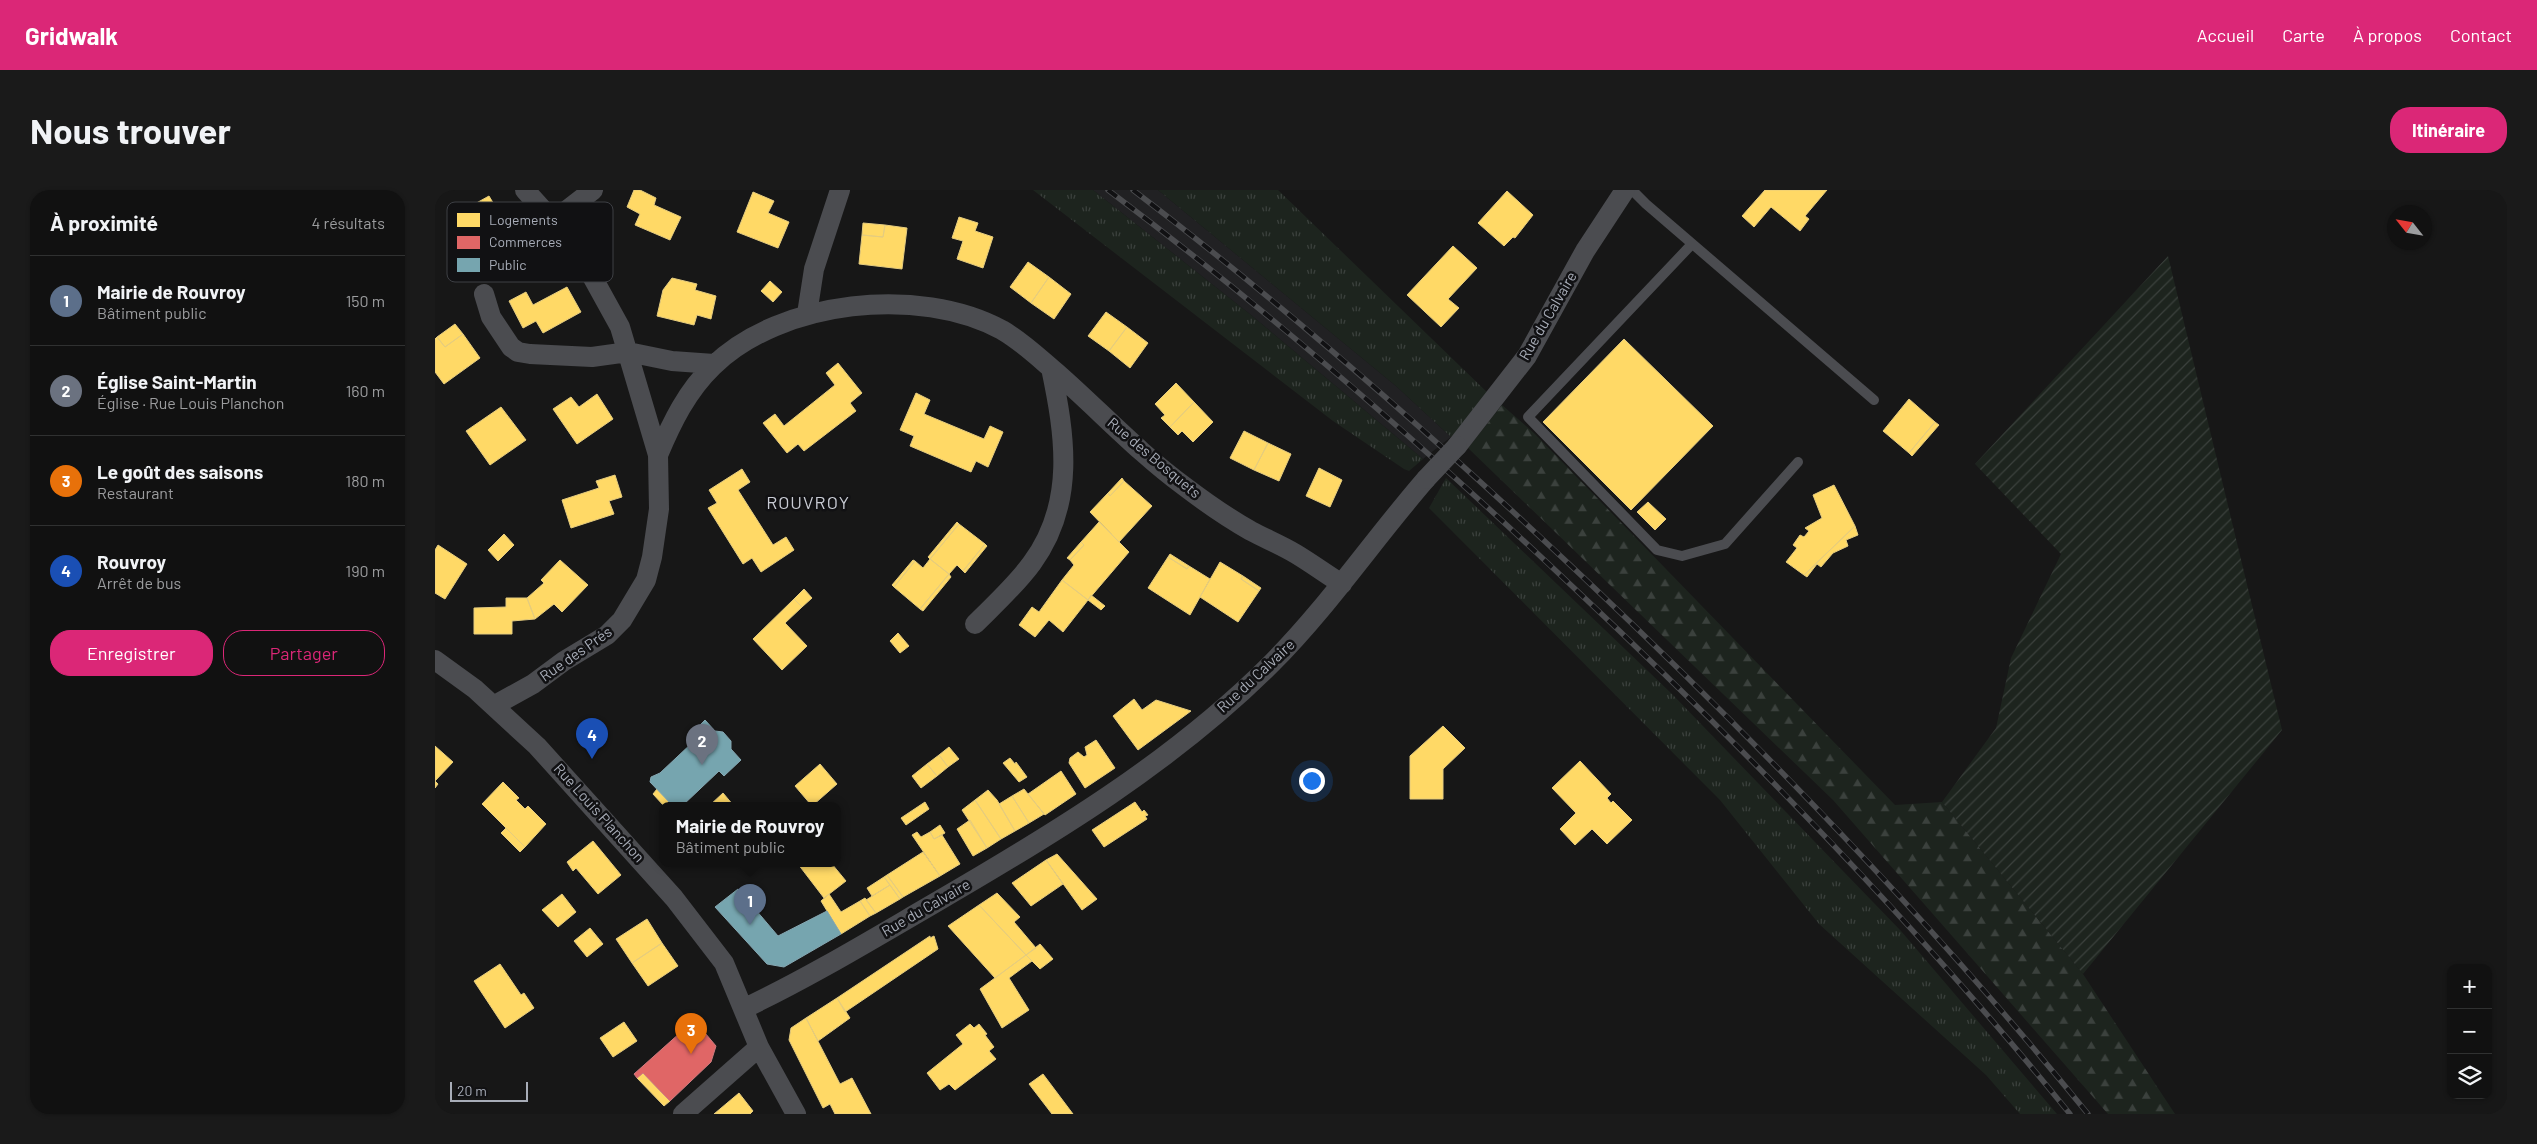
<!DOCTYPE html>
<html lang="fr">
<meta charset="utf-8">
<style>
:root{--surface:#111;--page:#1a1a1a;--text:#f1f3f6;--muted:#9c9d9f;--line:#303131;--accent:#db2777}
body{margin:0;font-family:Barlow,sans-serif;background:var(--page);color:var(--text)}
.controls{position:absolute;right:15px;bottom:15px;display:grid;overflow:hidden;border-radius:10px;box-shadow:0 1px 4px #0004}
.controls button{width:45px;height:45px;display:grid;place-items:center;padding:0;border:0;border-bottom:1px solid var(--line);background:var(--surface);color:var(--text);font:25px sans-serif}
.compass{position:absolute;left:1952px;top:15px;width:45px;height:45px;border-radius:50%;background:var(--surface);box-shadow:0 1px 4px #0004;rotate:301deg}
.scale{position:absolute;left:15px;bottom:12px;width:78px;box-sizing:border-box;padding-left:5px;border:2px solid #a8adb8;border-top:0;font-size:14px;line-height:18px;white-space:nowrap;color:#a8adb8;-webkit-text-stroke:4px #111113;paint-order:stroke}
.you{position:absolute;left:876px;top:590px;width:18px;height:18px;margin:-12px;border:4px solid #fff;border-radius:50%;background:#1a73e8;box-shadow:0 0 0 8px #1a73e833}
.badge{display:grid;place-items:center;width:32px;height:32px;border-radius:50%;background:var(--accent);color:#fff;font-size:16px;font-weight:700}
.pin{position:absolute;translate:-50% -41px;filter:drop-shadow(0 1px 2px #0008)}
.pin::after{content:'';position:absolute;top:26px;width:18px;height:15px;background:inherit;clip-path:polygon(0 0,100% 0,50% 100%)}
.popup{position:absolute;left:224px;top:612px;width:182px;height:65px;box-sizing:border-box;display:grid;place-content:center;border-radius:10px;background:var(--surface);filter:drop-shadow(0 1px 4px #0005);font-size:16px;white-space:nowrap;color:var(--muted)}
.popup b{font-size:19px;color:var(--text)}
.popup::after{content:'';position:absolute;left:50%;top:100%;margin-left:-10px;border:10px solid transparent;border-top-color:var(--surface)}
.list{margin:0;padding:0;list-style:none}
h2{display:flex;justify-content:space-between;align-items:center;height:65px;margin:0;padding:0 20px;font-size:21px}
h2 small{font-size:16px;font-weight:400;color:var(--muted)}
.list li{display:grid;grid-template-columns:32px 1fr auto;gap:15px;align-items:center;box-sizing:border-box;height:90px;padding:0 20px;border-top:1px solid var(--line)}
.list b{display:block;font-size:19px;white-space:nowrap}
.list p{margin:0;font-size:16px;white-space:nowrap;color:var(--muted)}
.list em{font-size:16px;font-style:normal;color:var(--muted)}
.actions{display:flex;gap:10px;padding:15px 20px}
.actions a{flex:1;padding:11px 0;border:1px solid var(--accent);border-radius:20px;text-align:center;font-size:18px;color:var(--accent)}
.actions .main{background:var(--accent);color:#fff}
.icon{flex:none;width:28px;height:28px;fill:none;stroke:currentColor;stroke-width:2;stroke-linecap:round;stroke-linejoin:round}
.map{position:relative;flex:none;width:2072px;height:924px;overflow:hidden;border-radius:20px}
header{display:flex;align-items:center;gap:30px;box-sizing:border-box;height:70px;padding:0 25px;background:var(--accent);color:#fff}
header strong{font-size:24px}
nav{display:flex;gap:28px;margin-inline-start:auto;font-size:18px}
.intro{display:flex;align-items:center;justify-content:space-between;box-sizing:border-box;height:120px;padding:0 30px}
h1{margin:0;font-size:35px}
.button{padding:12px 22px;border-radius:20px;background:var(--accent);color:#fff;font-size:18px;font-weight:700}
main{display:flex;gap:30px;padding:0 30px}
aside{flex:1;background:var(--surface);border-radius:20px;box-shadow:0 1px 4px #0004}
.map>svg:first-child{display:block}
.built{fill:#212123}
.grass{fill:url(#grass-tufts)}
.forest{fill:url(#forest-firs)}
.garden{fill:url(#garden-furrows)}
.homes{fill:#ffd966;stroke:#e5cc7f}
.shops{fill:#e06666;stroke:#cf7b7f}
.public{fill:#76a5af;stroke:#85a7b2}
.lines{fill:none;stroke-linecap:round;stroke-linejoin:round}
.service{stroke:#4b4c50;stroke-width:10}
.minor{stroke:#4b4c50;stroke-width:20}
.rail-casing{stroke:#4b4c4f;stroke-width:5.5}
.rail{stroke:#111113;stroke-width:4;stroke-dasharray:11;stroke-linecap:butt}
.minor-bridge{stroke:#4b4c50;stroke-width:20}
.labels{text-anchor:middle;stroke-width:5;stroke-linejoin:round;paint-order:stroke}
.street-label{font-size:15px;fill:#a8adb8;stroke:#111113}
.quarter-label{font-size:18px;letter-spacing:1px;fill:#c9ccd4;stroke:#111113}
.key{fill:#111113;stroke:#3e4045;stroke-width:1}
.key-label{font-size:14px;fill:#a8adb8}
</style>
<header>
<strong>Gridwalk</strong>
<nav><a>Accueil</a><a>Carte</a><a>À propos</a><a>Contact</a></nav>
</header>
<div class="intro"><h1>Nous trouver</h1><a class="button">Itinéraire</a></div>
<main>
<aside>
<h2>À proximité<small>4 résultats</small></h2>
<ul class="list">
<li><span class="badge" style="background:#5c6f8a">1</span><div><b>Mairie de Rouvroy</b><p>Bâtiment public</p></div><em>150 m</em></li>
<li><span class="badge" style="background:#6b7280">2</span><div><b>Église Saint-Martin</b><p>Église · Rue Louis Planchon</p></div><em>160 m</em></li>
<li><span class="badge" style="background:#e8710a">3</span><div><b>Le goût des saisons</b><p>Restaurant</p></div><em>180 m</em></li>
<li><span class="badge" style="background:#1a4fb4">4</span><div><b>Rouvroy</b><p>Arrêt de bus</p></div><em>190 m</em></li>
</ul>
<div class="actions"><a class="main">Enregistrer</a><a>Partager</a></div>
</aside>
<div class="map">
<svg width="2072" height="924" viewBox="0 0 2072 924">
<defs>
<pattern id="grass-tufts" width="24" height="20" patternUnits="userSpaceOnUse" patternTransform="scale(1.25)"><rect width="24" height="20" fill="#1d241e"/><path d="M3 7l-1-3M5 7V3M7 7l1-3M15 17l-1-3M17 17v-4M19 17l1-3" fill="none" stroke="#3b413d"/></pattern>
<pattern id="forest-firs" width="22" height="20" patternUnits="userSpaceOnUse" patternTransform="scale(1.25)"><rect width="22" height="20" fill="#1d241e"/><path d="M5 1l3.5 6h-7zM16 11l3.5 6h-7z" fill="#3b413d"/></pattern>
<pattern id="garden-furrows" width="10" height="10" patternUnits="userSpaceOnUse" patternTransform="scale(1.25)"><rect width="10" height="10" fill="#1d241e"/><path d="M-1 1l2-2M0 10L10 0M9 11l2-2" fill="none" stroke="#3b413d"/></pattern>
</defs>
<rect width="100%" height="100%" fill="#171717"/>
<!-- built -->
<path class="built" d="M658,0H723L961,196L1016,247L988,269L816,125Z"/>
<!-- grass -->
<path class="grass" d="M598,0H658L816,125L988,269L974,281L969,279L898,231Z
M723,0H843L1056,206L1016,247L961,196Z
M1011,288L1237,504L1466,741L1622,924H1585L1551,885L1384,734L1285,610L994,318Z"/>
<!-- forest -->
<path class="forest" d="M1067,215L1100,244L1460,615L1507,612L1648,784L1740,924H1673L1398,610L1033,258Z"/>
<!-- garden -->
<path class="garden" d="M1733,66L1847,540L1648,784L1507,612L1561,538L1576,468L1626,364L1540,274Z"/>
<!-- homes -->
<path class="homes" d="M199,0H205L221,8L219,15L246,27L235,50L200,35L205,24L192,17Z
M1330,0H1392L1370,26L1374,29L1365,41L1336,17L1319,37L1307,26Z
M1072,1L1098,25L1080,48L1078,47L1069,56L1043,33Z
M318,2L339,11L333,23L354,32L343,58L302,42Z
M54,6L60,16L42,27L36,16Z
M36,16L42,27L60,16L78,54L42,72L16,27Z
M524,27L543,33L540,41L558,47L548,78L522,69L528,51L517,48Z
M428,33L450,35L448,47L427,45Z
M450,35L472,38L467,79L424,74L427,45L448,47Z
M1018,56L1042,78L1013,109L1024,118L1006,137L972,105Z
M593,72L614,87L596,113L575,97Z
M614,87L636,104L619,129L596,113Z
M237,88L262,94L260,100L281,106L276,129L262,125L259,135L222,126L228,100Z
M335,91L347,102L338,112L326,101Z
M132,97L146,122L108,143L101,131L88,138L74,111L91,102L98,115Z
M671,122L692,137L674,161L653,146Z
M20,134L28,144L10,157L2,147Z
M692,137L713,153L695,178L674,161Z
M28,144L45,168L9,194L0,182V149L2,147L10,157Z
M1189,149L1278,236L1196,320L1108,232Z
M403,173L427,203L415,213L421,221L369,261L363,254L352,263L328,233L340,224L349,236L400,195L391,183Z
M741,193L759,212L735,237L726,228L730,225L720,214Z
M481,203L495,210L489,224L549,249L555,236L568,242L553,277L541,271L536,282L475,256L479,246L465,240Z
M162,204L178,229L142,254L118,219L136,207L144,217Z
M1474,209L1500,232L1474,263L1448,241Z
M759,212L778,232L758,252L747,241L743,245L735,237Z
M66,217L91,250L55,275L31,241Z
M1500,232L1504,235L1477,266L1474,263Z
M809,241L833,253L819,280L795,268Z
M833,253L856,264L844,291L819,280Z
M884,278L907,290L895,317L871,306Z
M307,279L315,292L303,300L338,355L351,347L359,360L326,382L317,368L308,374L273,318L282,313L274,300Z
M180,285L187,307L174,311L179,324L136,338L127,310L164,298L161,291Z
M687,288L689,291L675,306L673,303Z
M689,291L717,316L684,352L655,322L673,303L675,306Z
M1399,295L1420,336L1369,385L1351,372L1362,358L1358,355L1365,345L1369,347L1374,341L1370,338L1387,328L1378,305Z
M1213,312L1231,329L1220,340L1202,322Z
M522,332L524,334L495,369L493,367Z
M664,332L694,362L653,410L627,390L639,375L635,370L649,355L646,352Z
M524,334L550,354L528,381L522,375L514,384L495,369Z
M1420,336L1423,345L1411,350L1413,356L1398,363L1386,377L1382,374L1372,387L1369,385Z
M69,344L79,355L63,371L53,360Z
M646,352L649,355L635,370L632,368Z
M550,354L552,356L530,383L528,381Z
M3,355L32,374L10,409L0,403V360Z
M735,364L754,376L752,379L733,367Z
M733,367L752,379L754,376L775,389L755,425L713,398Z
M495,369L514,384L485,419L459,397L480,371L488,378Z
M125,370L153,395L127,422L119,414L100,429L92,408L109,393L106,390Z
M478,370L480,371L459,397L457,395Z
M785,372L808,386L806,389L824,401L803,432L765,407Z
M514,384L516,387L488,421L485,419Z
M808,386L826,398L824,401L806,389Z
M627,390L653,410L628,442L614,430L600,447L584,435L597,417L604,422Z
M369,399L377,408L367,417L359,409Z
M656,405L670,416L666,420L653,410Z
M71,408H92L100,429L77,431V444H39V418L71,417Z
M359,409L367,417L350,433L372,456L347,480L318,449Z
M463,443L474,456L465,463L455,451Z
M699,509L707,520L721,510L756,521L703,560L678,526Z
M1008,536L1030,558L1008,579V609H975V566Z
M661,550L680,578L650,598L634,573L635,568L643,562L649,567L652,565L650,557Z
M0,556L18,572L0,591L3,594L0,598Z
M514,557L524,569L513,577L504,565Z
M504,565L513,577L502,586L492,574Z
M575,568L580,574L581,572L592,587L584,592L568,573Z
M1145,571L1176,604L1172,608L1176,613L1178,611L1197,630L1172,654L1157,639L1140,655L1125,639L1141,623L1117,598Z
M385,574L402,594L377,616L360,596Z
M492,574L502,586L486,598L477,586Z
M626,581L641,604L610,625L593,604Z
M68,592L84,608L81,610L90,619L93,616L111,634L90,657L47,614Z
M222,599L234,611L229,616L218,604Z
M589,599L609,624L594,633L577,606Z
M553,600L562,610L580,641L566,649L540,610Z
M288,603L299,616H274Z
M577,606L594,633L580,641L564,614Z
M540,610L566,649L552,658L527,620Z
M490,612L494,619L471,635L466,628Z
M700,612L707,622L709,620L713,625L710,626L712,629L669,657L657,640Z
M535,630L552,658L538,666L522,639Z
M505,635L510,643L499,649L495,642Z
M71,638L90,657L85,662L66,643Z
M482,642L486,647L495,642L499,649L507,645L525,674L505,686L477,645Z
M158,651L186,685L163,704L141,678L138,681L132,672Z
M488,662L505,686L468,707L452,685Z
M622,664L662,709L647,720L611,670Z
M611,670L628,694L596,716L577,693Z
M363,674H397L411,691L389,708Z
M452,685L468,707L465,709L449,687Z
M449,687L455,695L437,706L432,698Z
M455,695L465,709L441,723L431,710Z
M562,703L585,727L579,732L601,758L591,765L544,715Z
M127,704L141,722L123,737L107,720Z
M394,704L406,722L425,711L435,726L406,744L386,711Z
M430,708L441,723L435,726L425,711Z
M544,715L591,765L560,788L513,736Z
M212,729L227,753L197,773L181,749Z
M155,738L168,754L152,767L139,751Z
M495,746V748L499,746L503,759L410,822L402,808Z
M227,753L243,776L213,796L197,773Z
M605,754L618,769L605,779L591,765Z
M591,765L597,771L574,788L594,820L567,838L545,799Z
M65,774L86,805L89,803L99,818L70,838L39,791Z
M402,808L415,828L383,851L371,828Z
M371,828L405,894L417,888L436,924H400L395,914L388,918L354,850L356,838Z
M189,832L202,851L178,867L165,848Z
M535,834L539,838L544,834L552,844L550,845L559,857L554,861L561,869L520,900L514,894L505,900L492,883L528,854L521,845Z
M208,883L235,911L229,916L202,888Z
M608,884L638,924H617L594,894Z
M304,903L318,921L315,924H279Z"/>
<!-- shops -->
<path class="shops" d="M265,837L281,856L276,872L235,911L208,883L202,888L199,884L246,842L250,846Z"/>
<!-- public -->
<path class="public" d="M270,530L280,541L288,542L296,551V559L306,570L289,586L284,581L247,616H238L215,592L216,587L225,583L258,552L253,547Z
M303,699L343,746L392,721L406,744L349,777L332,774L280,717Z"/>
<g class="lines">
<!-- service -->
<path class="service" d="M1197,0L1211,14L1439,210
M1257,54L1093,227L1222,360L1247,366L1290,354L1363,272"/>
<!-- minor -->
<path class="minor" d="M118,31L158,0
M49,104L56,127L76,157L83,162L95,164L157,167L193,162L237,171L279,174
M372,124L379,79L405,0
M1022,256L1092,166L1150,61L1190,0
M223,265C237,232 252,201 278,176C346,110 484,95 567,140C588,152 605,169 623,184C665,221 704,263 749,296C770,312 793,328 816,341C831,349 846,355 861,364C876,373 891,384 907,394
M540,434C560,414 581,395 597,373C641,313 630,245 616,178
M0,470L40,499L102,556L239,708L289,773L324,857L361,924
M60,515L98,494L129,471L172,445L187,430L211,390L217,367L224,319L223,265L185,137L153,79L118,31L90,0
M310,818C375,787 436,750 498,714C617,645 738,572 836,474C893,417 938,350 991,289
M248,924L324,857"/>
<!-- rail casing -->
<g class="rail-casing">
<path id="rail" d="M673,0C836,122 990,257 1138,397C1314,562 1483,736 1635,924
M698,0C856,120 1005,252 1149,388C1328,557 1498,733 1653,924"/>
</g>
<!-- rail -->
<use href="#rail" class="rail"/>
<!-- minor-bridge -->
<path class="minor-bridge" d="M991,289L1022,256"/>
</g>
<g class="labels">
<!-- street labels -->
<g class="street-label">
<text transform="translate(1113 126) rotate(-60)" y="5">Rue du Calvaire</text>
<text transform="translate(719 268) rotate(40)" y="5">Rue des Bosquets</text>
<text transform="translate(141 464) rotate(-35)" y="5">Rue des Prés</text>
<text transform="translate(821 486) rotate(-43)" y="5">Rue du Calvaire</text>
<text transform="translate(164 623) rotate(48)" y="5">Rue Louis Planchon</text>
<text transform="translate(491 718) rotate(-30)" y="5">Rue du Calvaire</text>
</g>
<!-- quarter labels -->
<g class="quarter-label">
<text x="373" y="319">ROUVROY</text>
</g>
</g>
<!-- legend -->
<rect x="12" y="12" width="166" height="80" rx="8" class="key"/>
<rect x="22" y="23" width="23" height="14" fill="#ffd966"/>
<rect x="22" y="46" width="23" height="13" fill="#e06666"/>
<rect x="22" y="68" width="23" height="14" fill="#76a5af"/>
<g class="key-label">
<text x="54" y="35">Logements</text>
<text x="54" y="57">Commerces</text>
<text x="54" y="80">Public</text>
</g>
</svg>
<div class="controls">
<button>+</button>
<button>−</button>
<button><svg class="icon" aria-label="layers" viewBox="0 0 24 24"><path d="M12 4l9 5-9 5-9-5zM3 14l9 5 9-5"/></svg></button>
</div>
<svg class="compass" viewBox="-18 -18 36 36"><path d="M0-13l5 13h-10z" fill="#e53935"/><path d="M0 13l5-13h-10z" fill="#9c9d9f"/></svg>
<div class="scale">20 m</div>
<div class="you"></div>
<div class="pin badge" style="left:315px;top:735px;background:#5c6f8a">1</div>
<div class="popup"><b>Mairie de Rouvroy</b>Bâtiment public</div>
<div class="pin badge" style="left:267px;top:575px;background:#6b7280">2</div>
<div class="pin badge" style="left:256px;top:864px;background:#e8710a">3</div>
<div class="pin badge" style="left:157px;top:569px;background:#1a4fb4">4</div>
</div>
</main>
